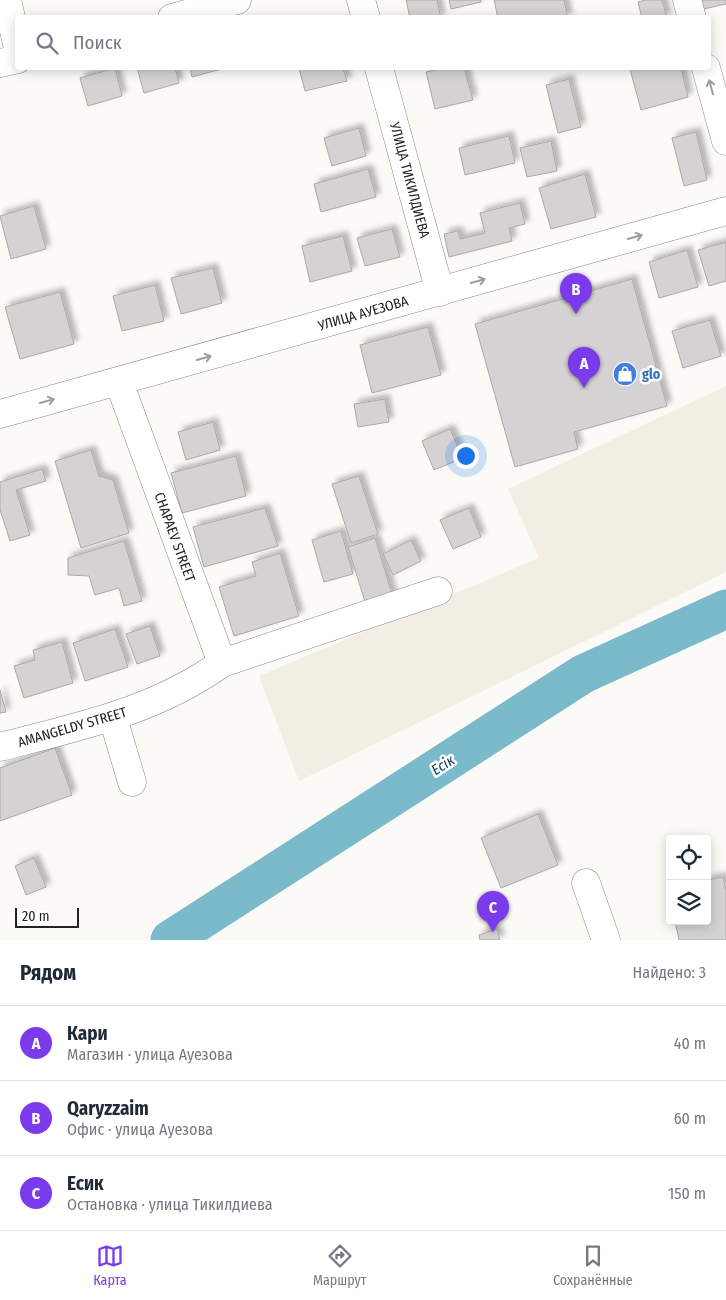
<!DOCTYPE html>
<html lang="ru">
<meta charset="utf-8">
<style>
:root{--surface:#fff;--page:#f6f6f7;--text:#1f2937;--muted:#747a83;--line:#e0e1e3;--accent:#7c3aed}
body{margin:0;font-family:"Fira Sans Condensed",sans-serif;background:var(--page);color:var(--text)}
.controls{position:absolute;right:15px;bottom:15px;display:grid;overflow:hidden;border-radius:5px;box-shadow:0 2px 12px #0003}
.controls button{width:45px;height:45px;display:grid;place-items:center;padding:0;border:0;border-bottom:1px solid var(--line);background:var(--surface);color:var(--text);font:25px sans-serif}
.scale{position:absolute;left:15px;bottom:12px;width:64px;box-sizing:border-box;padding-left:5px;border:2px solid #232221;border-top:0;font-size:14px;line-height:18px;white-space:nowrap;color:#232221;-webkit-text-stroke:4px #fff;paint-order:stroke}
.you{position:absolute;left:465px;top:455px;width:18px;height:18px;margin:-12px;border:4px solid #fff;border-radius:50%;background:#1a73e8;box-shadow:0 0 0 8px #1a73e833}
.badge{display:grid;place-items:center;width:32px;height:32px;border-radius:50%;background:var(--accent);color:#fff;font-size:16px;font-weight:700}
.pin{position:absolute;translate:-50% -41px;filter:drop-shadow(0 1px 2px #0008)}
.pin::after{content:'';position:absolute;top:26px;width:18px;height:15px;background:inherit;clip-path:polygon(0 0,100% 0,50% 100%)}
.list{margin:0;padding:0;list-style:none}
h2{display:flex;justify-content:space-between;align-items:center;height:65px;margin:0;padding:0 20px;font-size:21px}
h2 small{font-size:16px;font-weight:400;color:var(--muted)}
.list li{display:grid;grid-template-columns:32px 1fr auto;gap:15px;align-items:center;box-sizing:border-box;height:75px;padding:0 20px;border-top:1px solid var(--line)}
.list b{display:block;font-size:19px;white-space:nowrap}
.list p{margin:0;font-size:16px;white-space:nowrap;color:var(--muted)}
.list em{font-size:16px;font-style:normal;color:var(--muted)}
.icon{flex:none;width:28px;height:28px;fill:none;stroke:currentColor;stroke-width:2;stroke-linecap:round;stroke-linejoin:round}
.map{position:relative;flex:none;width:726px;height:940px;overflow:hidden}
.search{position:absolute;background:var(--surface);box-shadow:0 2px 12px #0003;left:15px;right:15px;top:15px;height:55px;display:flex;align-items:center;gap:12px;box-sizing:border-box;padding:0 18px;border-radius:5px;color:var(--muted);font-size:19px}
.sheet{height:290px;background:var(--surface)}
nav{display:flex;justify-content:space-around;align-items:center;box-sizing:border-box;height:70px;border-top:1px solid var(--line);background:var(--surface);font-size:14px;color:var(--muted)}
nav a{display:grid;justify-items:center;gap:2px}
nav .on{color:var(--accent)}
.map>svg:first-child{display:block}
.built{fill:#f3eee4}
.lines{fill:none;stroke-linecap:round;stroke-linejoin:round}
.river{stroke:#7abaca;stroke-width:39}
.building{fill:#d5d2d4;stroke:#aba8aa;filter:url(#shadow)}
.minor-casing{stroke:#8a8886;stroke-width:29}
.minor{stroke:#fff;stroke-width:28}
.oneway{stroke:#9c9c9b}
.labels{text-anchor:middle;stroke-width:5;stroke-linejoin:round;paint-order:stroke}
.street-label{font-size:14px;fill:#232221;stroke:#fff}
.shop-label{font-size:14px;font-weight:bold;fill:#366cbe;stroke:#fff;text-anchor:start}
.water-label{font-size:15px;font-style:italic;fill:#0b4652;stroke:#fff}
</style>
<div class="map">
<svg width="726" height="940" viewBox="0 0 726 940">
<defs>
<filter id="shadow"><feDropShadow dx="4.5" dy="-4.5" stdDeviation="2.5" flood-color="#0004"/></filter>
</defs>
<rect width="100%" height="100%" fill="#fcfaf7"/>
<!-- built -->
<path class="built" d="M726,386V572L299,781L259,676L539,558L508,489Z"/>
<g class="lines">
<!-- river -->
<path class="river" d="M170,940L583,674L726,609"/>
</g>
<!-- building -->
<path class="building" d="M406,0H437L441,18H410Z
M449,0H481V2L451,9Z
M494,0H564L568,18H498Z
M645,0H662L667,18H642L638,2Z
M697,0H726V4L699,10Z
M115,68L122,96L88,106L80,78Z
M137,68H175L179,83L144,93Z
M190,68H225L192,77Z
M299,68H343L347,81L305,91Z
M444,68H464L473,100L435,109L426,72Z
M635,68H681L688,97L641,110L630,69Z
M569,79L581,127L558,133L546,85Z
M359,128L366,156L332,166L324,138Z
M696,132L707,180L684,186L672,138Z
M509,136L515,163L465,175L459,148Z
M551,141L557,171L527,177L520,148Z
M368,169L376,197L321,212L314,184Z
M585,174L596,217L551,229L539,188Z
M520,203L525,224L509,228L512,241L449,257L444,234L458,231L460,239L485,233L480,213Z
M34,206L46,249L11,259L0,216Z
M392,229L400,257L365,266L357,238Z
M343,236L352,271L310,282L302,246Z
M726,242V281L709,286L698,250Z
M687,250L698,287L659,298L649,262Z
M213,268L222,303L181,314L171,278Z
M632,279L667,406L574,432L578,449L515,467L475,324Z
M155,285L164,321L122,331L113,296Z
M60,292L74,344L20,359L5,307Z
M710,320L721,356L683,368L672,331Z
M428,327L441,375L372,393L360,345Z
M385,399L389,422L358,427L354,404Z
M213,422L220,450L186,460L178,432Z
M450,429L463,458L434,470L422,441Z
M91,450L99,476L113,480L129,533L81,548L55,461Z
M236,456L246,496L182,513L171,473Z
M42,469L46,481L16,490L30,535L10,541L0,510V482Z
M359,476L378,534L351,543L332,484Z
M265,508L278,546L204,567L193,527Z
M469,508L481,537L453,549L440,520Z
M341,531L353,574L324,582L312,540Z
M375,538L393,597L366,605L348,547Z
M411,540L421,561L393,575L383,554Z
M124,541L142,601L124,606L119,588L95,595L89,576L68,575V558Z
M280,553L299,616L234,636L219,587L256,576L252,562Z
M150,626L160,656L137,664L126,634Z
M115,629L128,667L85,681L73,643Z
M62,642L73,683L24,698L14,666L35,660L33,650Z
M0,690L6,712L0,713Z
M55,748L72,795L0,821V768Z
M538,814L558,865L501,888L481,838Z
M34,858L46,887L26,895L15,866Z
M723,877L726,891V940H679L675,921H707V880Z
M497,929L500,940H480L479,935Z"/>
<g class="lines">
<!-- minor casing -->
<g class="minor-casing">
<path id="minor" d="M7,0L18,48
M361,0L366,18
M687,0L692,18
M172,18L237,0
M0,63L18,59
M379,68L440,292
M706,68L726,141
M0,414L726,211
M222,663L438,591
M113,718L132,782
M0,747C77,727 156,711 222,663L119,382
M586,883L606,940"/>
</g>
<!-- minor -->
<use href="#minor" class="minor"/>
</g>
<!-- one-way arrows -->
<defs><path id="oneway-shaft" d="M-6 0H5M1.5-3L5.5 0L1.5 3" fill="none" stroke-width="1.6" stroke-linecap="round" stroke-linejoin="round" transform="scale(1.25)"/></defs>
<g class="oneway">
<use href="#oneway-shaft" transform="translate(711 87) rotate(-105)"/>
<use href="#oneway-shaft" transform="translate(635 237) rotate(-16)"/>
<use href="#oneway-shaft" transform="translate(478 281) rotate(-16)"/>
<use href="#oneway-shaft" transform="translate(204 358) rotate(-16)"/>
<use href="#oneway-shaft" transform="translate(47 401) rotate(-15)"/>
</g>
<!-- icons -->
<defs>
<g id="shop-disc" transform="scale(1.25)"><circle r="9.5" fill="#3f7fe0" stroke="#fff"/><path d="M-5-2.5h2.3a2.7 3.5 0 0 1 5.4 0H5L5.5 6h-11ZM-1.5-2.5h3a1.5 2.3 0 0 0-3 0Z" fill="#fff"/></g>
</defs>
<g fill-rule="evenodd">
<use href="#shop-disc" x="625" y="374"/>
</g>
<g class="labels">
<!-- street labels -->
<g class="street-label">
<text transform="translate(410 180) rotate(75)" y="5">УЛИЦА ТИКИЛДИЕВА</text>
<text transform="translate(363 313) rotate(-16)" y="5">УЛИЦА АУЕЗОВА</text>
<text transform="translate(175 537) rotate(70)" y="5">CHAPAEV STREET</text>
<text transform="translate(72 727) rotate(-16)" y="5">AMANGELDY STREET</text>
</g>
<!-- shop labels -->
<g class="shop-label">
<text x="642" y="379">glo</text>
</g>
<!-- water labels -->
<g class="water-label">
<text transform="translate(443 765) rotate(-33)" y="5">Есік</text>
</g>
</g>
</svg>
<div class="controls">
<button><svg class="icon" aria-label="locate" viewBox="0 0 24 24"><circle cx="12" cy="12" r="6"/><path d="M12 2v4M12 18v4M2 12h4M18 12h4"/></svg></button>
<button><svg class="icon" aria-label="layers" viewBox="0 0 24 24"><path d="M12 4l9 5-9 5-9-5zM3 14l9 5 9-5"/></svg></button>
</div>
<div class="scale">20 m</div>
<div class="you"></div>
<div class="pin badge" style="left:584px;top:388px">A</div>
<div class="pin badge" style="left:576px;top:314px">B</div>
<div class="pin badge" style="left:493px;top:932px">C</div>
<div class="search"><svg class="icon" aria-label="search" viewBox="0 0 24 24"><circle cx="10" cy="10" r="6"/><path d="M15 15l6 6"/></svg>Поиск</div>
</div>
<section class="sheet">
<h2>Рядом<small>Найдено: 3</small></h2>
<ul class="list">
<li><span class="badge">A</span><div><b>Кари</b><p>Магазин · улица Ауезова</p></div><em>40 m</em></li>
<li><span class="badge">B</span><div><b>Qaryzzaim</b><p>Офис · улица Ауезова</p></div><em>60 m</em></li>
<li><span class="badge">C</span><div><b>Есик</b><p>Остановка · улица Тикилдиева</p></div><em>150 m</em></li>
</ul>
</section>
<nav>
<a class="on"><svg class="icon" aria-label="map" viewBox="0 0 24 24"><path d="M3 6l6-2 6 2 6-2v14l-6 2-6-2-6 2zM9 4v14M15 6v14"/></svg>Карта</a>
<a><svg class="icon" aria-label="directions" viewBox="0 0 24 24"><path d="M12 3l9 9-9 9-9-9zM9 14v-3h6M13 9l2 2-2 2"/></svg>Маршрут</a>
<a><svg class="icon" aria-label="saved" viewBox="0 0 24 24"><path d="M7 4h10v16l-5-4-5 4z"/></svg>Сохранённые</a>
</nav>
